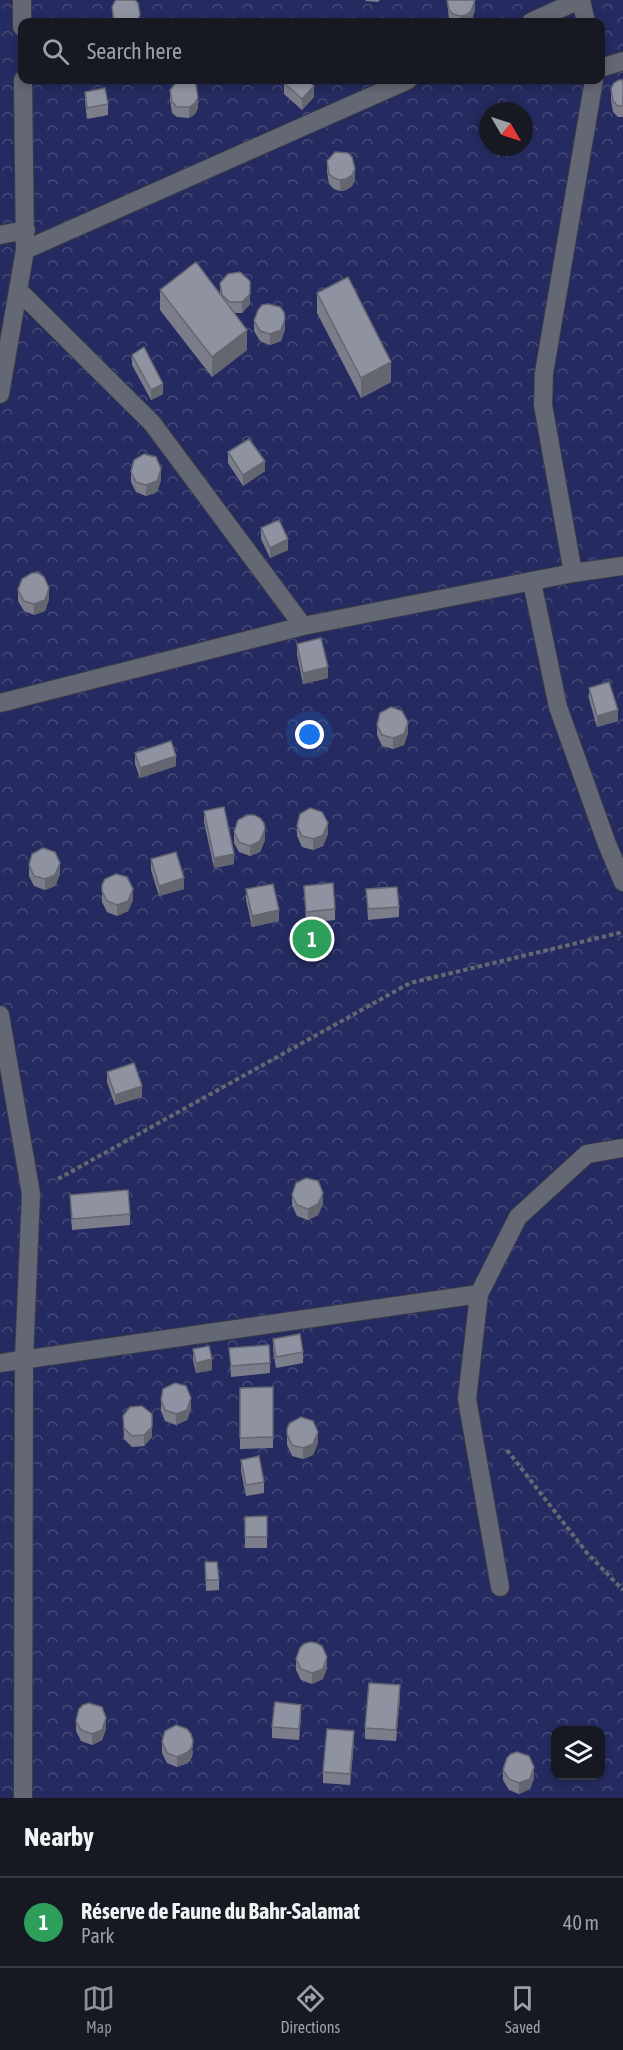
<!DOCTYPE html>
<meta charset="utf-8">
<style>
:root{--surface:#161921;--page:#1f222a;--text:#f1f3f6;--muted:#9ea0a5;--line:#35383f;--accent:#8c9099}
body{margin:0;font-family:"Asap Condensed",sans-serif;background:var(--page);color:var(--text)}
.controls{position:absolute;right:18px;bottom:18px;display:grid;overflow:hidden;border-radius:12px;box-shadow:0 3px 9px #0003}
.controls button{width:54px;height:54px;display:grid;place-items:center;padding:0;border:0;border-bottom:2px solid var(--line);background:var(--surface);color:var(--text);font:30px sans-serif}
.compass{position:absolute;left:479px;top:102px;width:54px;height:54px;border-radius:50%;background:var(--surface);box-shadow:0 3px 9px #0003;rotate:129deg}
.you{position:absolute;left:310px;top:735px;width:21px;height:21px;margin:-15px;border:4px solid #fff;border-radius:50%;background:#1a73e8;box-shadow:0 0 0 9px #1a73e833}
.badge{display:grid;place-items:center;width:39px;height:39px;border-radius:50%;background:var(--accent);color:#fff;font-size:20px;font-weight:700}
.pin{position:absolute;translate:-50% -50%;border:3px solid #fff;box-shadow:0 2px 6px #0006}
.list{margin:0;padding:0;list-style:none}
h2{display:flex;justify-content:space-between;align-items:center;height:78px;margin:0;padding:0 24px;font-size:26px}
h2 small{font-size:20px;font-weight:400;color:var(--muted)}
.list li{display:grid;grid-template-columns:39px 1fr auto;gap:18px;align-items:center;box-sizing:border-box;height:90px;padding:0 24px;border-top:2px solid var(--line)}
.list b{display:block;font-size:22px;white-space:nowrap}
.list p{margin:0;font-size:20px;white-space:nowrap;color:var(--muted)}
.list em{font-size:20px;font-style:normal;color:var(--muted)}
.icon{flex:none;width:33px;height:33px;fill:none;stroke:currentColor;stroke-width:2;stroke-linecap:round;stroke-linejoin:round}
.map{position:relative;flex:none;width:623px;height:1798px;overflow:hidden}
.search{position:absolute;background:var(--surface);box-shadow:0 3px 9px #0003;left:18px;right:18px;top:18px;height:66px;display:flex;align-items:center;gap:15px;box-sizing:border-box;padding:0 21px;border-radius:12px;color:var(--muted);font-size:22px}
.sheet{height:168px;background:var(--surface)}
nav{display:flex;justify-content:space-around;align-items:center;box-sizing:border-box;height:84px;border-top:2px solid var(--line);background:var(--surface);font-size:16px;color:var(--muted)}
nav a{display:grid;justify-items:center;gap:3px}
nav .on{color:var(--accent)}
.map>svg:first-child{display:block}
.park{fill:url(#park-crowns);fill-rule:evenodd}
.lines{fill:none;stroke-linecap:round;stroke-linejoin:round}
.street-casing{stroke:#3a3c46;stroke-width:20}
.path{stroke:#656771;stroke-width:4;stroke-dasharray:4.5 3;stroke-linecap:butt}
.street{stroke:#646774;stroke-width:18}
.wall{fill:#7b7e8a}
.shaded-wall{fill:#646670}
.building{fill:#8f92a0;stroke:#646670;stroke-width:1.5}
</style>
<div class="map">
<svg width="623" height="1798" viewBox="0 0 623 1798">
<defs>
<pattern id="park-crowns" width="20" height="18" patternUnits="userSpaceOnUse" patternTransform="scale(1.5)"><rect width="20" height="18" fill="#252b60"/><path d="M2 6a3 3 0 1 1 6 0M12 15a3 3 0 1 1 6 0" fill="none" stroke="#454a78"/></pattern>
</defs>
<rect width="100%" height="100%" fill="#1e212c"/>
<!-- park -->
<path class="park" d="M0,0H623V1798H0ZM22,22H600V80H22ZM488,111H524V147H488ZM556,1730H600V1776H556Z"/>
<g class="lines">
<!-- street casing -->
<g class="street-casing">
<path id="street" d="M22,0V27
M581,0L586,22
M531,22L579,0
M600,68L623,61
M0,235L26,230
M25,250L408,80
M18,290L152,423L303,626
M0,394L25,250L23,80
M573,573L543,405L544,373L594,80
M532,582L558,707L607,844L623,882
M0,703L303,626L573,573L623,566
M0,1015L31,1194L24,1358L23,1798
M0,1363L479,1294
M500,1587L467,1399L479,1294L518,1217L587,1154L623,1148"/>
</g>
<!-- path -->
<path class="path" d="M58,1179L410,983L623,932
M507,1450L587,1553L623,1590"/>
<!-- street -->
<use href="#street" class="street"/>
</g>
<!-- wall -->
<path class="wall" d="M365,0H380L378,2L366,1Z
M447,0L475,10L471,22H451L449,20Z
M112,7L140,22H113Z
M623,80V117H618L613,112L611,100V89Z
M284,83L314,97L302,110L284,94Z
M170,90L198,108L195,114L189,118L177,117L172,113L170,100Z
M85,92L108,104V115L87,119L85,102Z
M327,161L355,180L352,186L346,190L340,191L334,189L329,184L327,172Z
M220,283L250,304L242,313H234L247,350L212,377L160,310V290L220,294Z
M317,293L391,382L361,398L317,313Z
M254,321L285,329L281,341L270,345L260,341L254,331Z
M132,355L163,394L151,400L132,365Z
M228,452L265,471L243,486L228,463Z
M131,472L161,480L157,492L146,496L136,492L131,482Z
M261,528L288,550L270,558L261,539Z
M18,590L49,599L45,611L34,615L24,611L18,601Z
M297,644L328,678L303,684L297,655Z
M589,688L618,721L597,727L589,699Z
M377,725L408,733L404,745L393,749L382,746L377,735Z
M135,753L176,766L140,778L135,764Z
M204,811L234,864L214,868L204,822Z
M297,826L328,834L323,846L313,850L302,847L297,836Z
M234,832L265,840L260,852L250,856L239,852L234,843Z
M151,859L184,889L159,896L151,870Z
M29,865L60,874L55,886L45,890L34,886L29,876Z
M102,885L133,900L128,911L117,916L107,912L102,902Z
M304,886L335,909V920L306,923Z
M246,889L279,921L252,927L246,900Z
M366,889L399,907V917L368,920Z
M107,1072L142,1097L115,1105L107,1082Z
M70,1195L130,1214V1225L72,1230Z
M292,1195L323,1204L318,1215L308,1220L297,1216L292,1205Z
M273,1339L303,1352V1363L276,1368L273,1350Z
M229,1348L270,1363V1373L231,1377Z
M193,1349L212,1370L196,1373L193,1360Z
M273,1387V1448L240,1449V1388Z
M161,1400L191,1409L187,1420L176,1425L165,1421L161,1411Z
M123,1416L152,1437L144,1446L132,1447L124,1439Z
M287,1429L318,1443L313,1455L303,1459L292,1456L287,1445Z
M241,1460L264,1482V1493L246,1496L241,1471Z
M267,1516V1548H245V1517Z
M205,1562L219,1580V1590L206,1591Z
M296,1659L327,1668L323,1679L312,1684L301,1680L296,1670Z
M400,1696L396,1741L365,1739V1728Z
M301,1716L299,1740L272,1738V1727Z
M76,1721L106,1729L102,1740L92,1745L81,1741L76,1731Z
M354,1741L350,1785L323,1783V1772Z
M162,1742L193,1751L192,1757L188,1763L177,1767L167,1763L162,1753Z
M503,1770L534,1778L530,1789L519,1794L509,1790L503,1780Z"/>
<!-- shaded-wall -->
<path class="shaded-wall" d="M475,0V10L471,22H460V16Z
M140,15V22H134Z
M314,86V97L302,110V99Z
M198,98V108L195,114L189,118V107Z
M355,169V180L352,186L346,190L340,191V180Z
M250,294V304L242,313V302Z
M285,319V329L281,341L270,345V334Z
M247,330V350L212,377V357Z
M391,362V382L361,398V378Z
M163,384V394L151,400V390Z
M265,461V471L243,486V475Z
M161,469V480L157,492L146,496V485Z
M288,539V550L270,558V548Z
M49,588V599L45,611L34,615V604Z
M328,667V678L303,684V673Z
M618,710V721L597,727V716Z
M408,722V733L404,745L393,749V738Z
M176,756V766L140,778V768Z
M328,823V834L323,846L313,850V839Z
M265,829V840L260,852L250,856V846Z
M234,854V864L214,868V858Z
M60,863V874L55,886L45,890V879Z
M184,878V889L159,896V886Z
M133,889V900L128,911L117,916V905Z
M279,910V921L252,927V916Z
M142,1086V1097L115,1105V1095Z
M323,1193V1204L318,1215L308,1220V1209Z
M212,1359V1370L196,1373V1363Z
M191,1398V1409L187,1420L176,1425V1414Z
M152,1427V1437L144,1446V1435Z
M318,1432V1443L313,1455L303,1459V1448Z
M327,1657V1668L323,1679L312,1684V1673Z
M400,1685V1696L396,1741V1730Z
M301,1705V1716L299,1740V1729Z
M106,1718V1729L102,1740L92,1745V1734Z
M354,1731V1741L350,1785V1774Z
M193,1741L192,1757L188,1763L177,1767V1757Z
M534,1767V1778L530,1789L519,1794V1783Z"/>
<!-- building -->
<path class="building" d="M117,0H135L138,3L140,15L137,21L134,22H117L114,19L112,7L115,1Z
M447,0H475L471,11L466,15L460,16L453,14L449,10Z
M178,80L191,81L196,85L198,98L195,103L189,107H177L172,102L170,90Z
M287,80H307L314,86L302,99L284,83Z
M619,80H623V106H618L613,101L611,89L614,83Z
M105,88L108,104L87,108L85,92Z
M335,152L348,153L352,157L355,169L352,175L346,179L340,180L334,178L329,174L327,161Z
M196,262L247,330L212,357L160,290Z
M240,272L250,281V294L242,302H230L222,295L220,283L228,274Z
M348,277L391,362L361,378L317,293Z
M268,304L280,307L284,312L285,319L281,330L270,334L260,331L254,321L258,310L262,305Z
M144,347L163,384L151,390L132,355Z
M249,439L265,461L243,475L228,452Z
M144,454L156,457L161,469L157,481L146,485L136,482L131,472L134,460Z
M279,520L288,539L270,548L261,528Z
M32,573H38L44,577L49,588L45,600L34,604L24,601L18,590L22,579Z
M321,638L328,667L303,673L297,644Z
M609,682L618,710L597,716L589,688Z
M391,707L402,711L408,722L404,734L393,738L382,735L377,725L380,713Z
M171,741L176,756L140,768L135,753Z
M224,807L234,854L214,858L204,811Z
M310,808L322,812L328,823L323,835L313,839L302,836L297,826L300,814Z
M248,815H254L260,818L264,823L265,829L260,841L250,846L239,842L234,832L238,820Z
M43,848L55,852L60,863L55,875L45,879L34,876L29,865L32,854Z
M176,852L184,878L159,886L151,859Z
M116,874L127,877L133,889L128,901L117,905L107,901L102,891V885L105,879Z
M333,883L335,909L306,912L304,886Z
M273,884L279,910L252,916L246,889Z
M397,887L399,907L368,909L366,889Z
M134,1063L142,1086L115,1095L107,1072Z
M306,1178L318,1181L323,1193L318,1204L308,1209L297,1205L292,1195L296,1183Z
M128,1190L130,1214L72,1219L70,1195Z
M300,1334L303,1352L276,1357L273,1339Z
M269,1345L270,1363L231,1366L229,1348Z
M209,1346L212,1359L196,1363L193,1349Z
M175,1383L186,1386L191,1398L187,1410L176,1414L165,1410L161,1400L163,1389Z
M273,1387V1437L240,1438V1388Z
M142,1406L152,1414V1427L144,1435L132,1436L124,1428L123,1416L130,1407Z
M301,1417L313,1421L318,1432L313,1444L303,1448L292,1445L287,1434V1429L290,1423Z
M259,1456L264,1482L246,1485L241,1460Z
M267,1516V1537H245V1517Z
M205,1562H217L219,1580H206Z
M310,1642L316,1643L322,1646L327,1657L323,1669L312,1673L301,1669L296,1659L300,1648L304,1644Z
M369,1683L400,1685L396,1730L365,1728Z
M275,1702L301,1705L299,1729L272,1727Z
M89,1703L102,1707L106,1718L102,1730L92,1734L81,1730L76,1721L79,1709L83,1705Z
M176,1725L187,1729L191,1734L193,1741L192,1747L188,1752L177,1757L167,1753L162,1742L165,1731Z
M327,1729L354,1731L350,1774L323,1772Z
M517,1752L529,1756L534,1767L530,1779L519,1783L509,1779L503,1770L507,1758L511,1754Z"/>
</svg>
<div class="controls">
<button><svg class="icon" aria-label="layers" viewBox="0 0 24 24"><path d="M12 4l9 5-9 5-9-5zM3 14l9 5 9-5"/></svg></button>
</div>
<svg class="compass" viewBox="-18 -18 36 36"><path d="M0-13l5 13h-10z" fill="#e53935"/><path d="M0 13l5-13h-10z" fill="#9ea0a5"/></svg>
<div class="you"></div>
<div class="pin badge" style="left:312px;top:939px;background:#2e9e5b">1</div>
<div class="search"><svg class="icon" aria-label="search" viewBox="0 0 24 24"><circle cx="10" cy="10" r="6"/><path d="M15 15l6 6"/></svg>Search here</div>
</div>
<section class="sheet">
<h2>Nearby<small></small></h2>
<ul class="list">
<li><span class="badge" style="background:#2e9e5b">1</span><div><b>Réserve de Faune du Bahr-Salamat</b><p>Park</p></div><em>40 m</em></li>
</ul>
</section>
<nav>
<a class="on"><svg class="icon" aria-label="map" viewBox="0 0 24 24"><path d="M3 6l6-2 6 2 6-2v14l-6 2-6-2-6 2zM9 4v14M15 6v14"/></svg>Map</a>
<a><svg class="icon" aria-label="directions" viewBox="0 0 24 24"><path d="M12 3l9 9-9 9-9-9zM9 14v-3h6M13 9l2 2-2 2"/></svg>Directions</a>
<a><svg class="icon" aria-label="saved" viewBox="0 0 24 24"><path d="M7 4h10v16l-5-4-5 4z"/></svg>Saved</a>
</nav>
